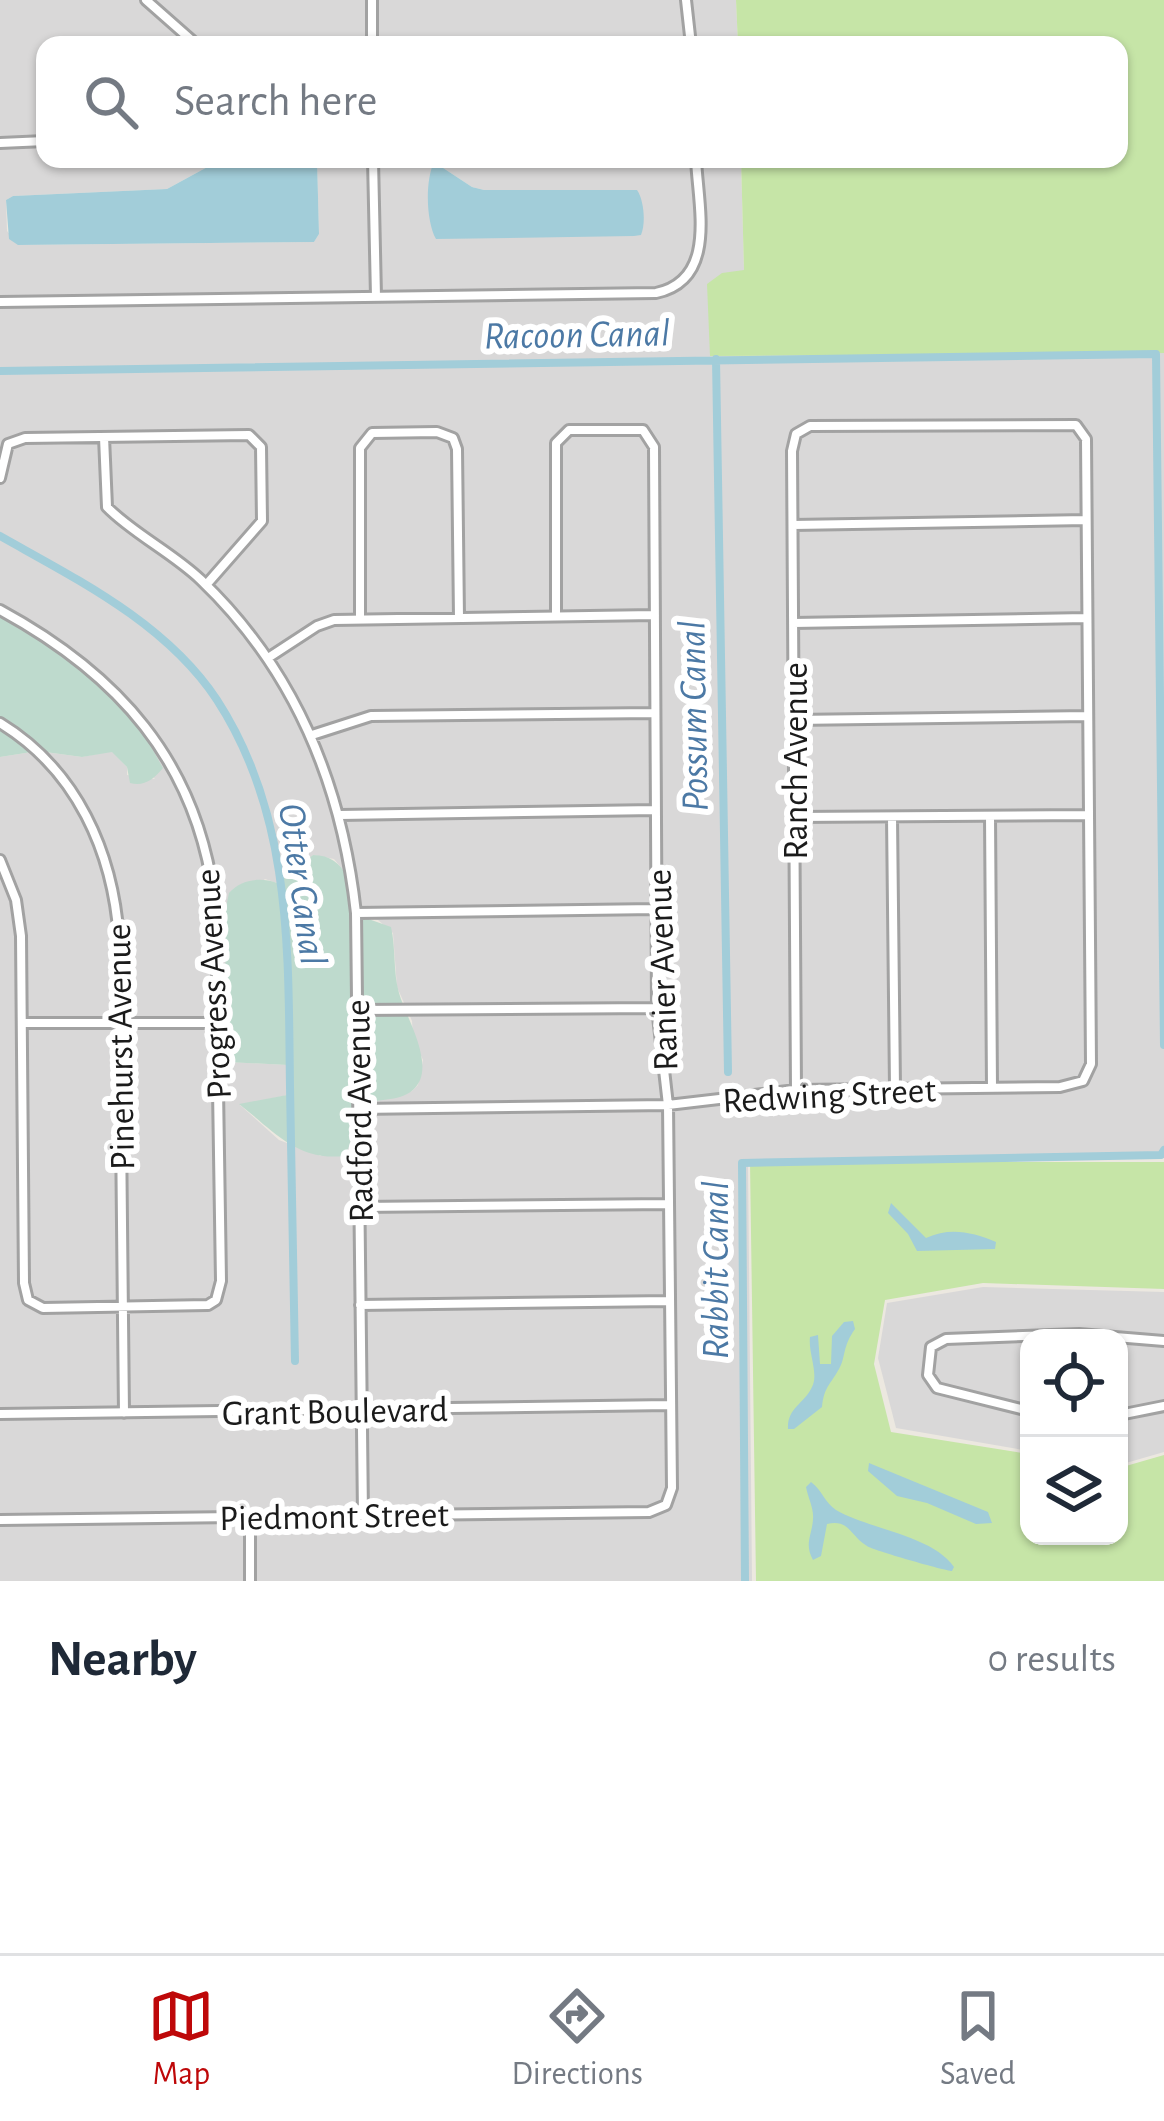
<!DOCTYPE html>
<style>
:root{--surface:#fff;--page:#f2f2f3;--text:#1f2937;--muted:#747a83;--line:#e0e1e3;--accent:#be0809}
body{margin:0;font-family:"Alegreya Sans",sans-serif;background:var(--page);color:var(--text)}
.controls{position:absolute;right:36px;bottom:36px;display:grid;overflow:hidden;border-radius:24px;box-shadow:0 3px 9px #0004}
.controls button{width:108px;height:108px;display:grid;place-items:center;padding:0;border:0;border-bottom:3px solid var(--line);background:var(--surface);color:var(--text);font:60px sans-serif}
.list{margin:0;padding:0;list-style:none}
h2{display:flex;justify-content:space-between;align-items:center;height:156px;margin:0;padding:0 48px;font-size:51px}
h2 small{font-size:39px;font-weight:400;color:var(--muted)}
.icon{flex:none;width:66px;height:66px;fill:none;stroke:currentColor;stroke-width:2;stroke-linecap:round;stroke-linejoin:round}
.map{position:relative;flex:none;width:1164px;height:1581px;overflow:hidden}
.search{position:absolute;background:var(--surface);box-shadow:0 3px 9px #0004;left:36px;right:36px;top:36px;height:132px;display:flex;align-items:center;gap:30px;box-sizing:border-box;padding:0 42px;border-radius:24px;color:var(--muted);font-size:45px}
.sheet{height:372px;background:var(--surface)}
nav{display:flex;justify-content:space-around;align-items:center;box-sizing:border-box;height:168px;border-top:3px solid var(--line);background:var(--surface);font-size:33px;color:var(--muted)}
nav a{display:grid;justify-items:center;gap:6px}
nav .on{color:var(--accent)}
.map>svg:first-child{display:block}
.residential{fill:#d9d8d8;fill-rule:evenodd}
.grass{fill:#c6e5a7}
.wetland{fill:#bedacd}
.water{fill:#a2cdd9}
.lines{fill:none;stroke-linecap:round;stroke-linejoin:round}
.canal{stroke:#a2cdd9;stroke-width:8}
.minor-casing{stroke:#a2a2a2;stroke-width:14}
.minor{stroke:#fff;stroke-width:8}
.labels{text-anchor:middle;stroke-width:12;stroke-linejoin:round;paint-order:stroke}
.street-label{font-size:36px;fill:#1b1b1b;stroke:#fff}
.water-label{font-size:39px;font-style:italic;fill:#4c79a5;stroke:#fff}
</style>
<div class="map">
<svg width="1164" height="1581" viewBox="0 0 1164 1581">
<rect width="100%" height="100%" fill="#ece8e0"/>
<!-- residential -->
<path class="residential" d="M0,0H736L738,45H45V159H222L167,189L13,196L6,200L7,231L19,245L314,242L319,234L317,159H741L744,271L711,356L1164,353V1158L748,1159L752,1581H0V757L38,751L82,757L112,751L127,767V775L155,779L5,617H0ZM434,162L472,187L484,190H637L461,237L436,239ZM313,855L334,859L348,876L360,916L378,920L393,933L397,987L412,1021L413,1037L423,1060L418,1085L412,1091L359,1106L321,1156L279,1140L240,1105L288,1095V1065L228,1062L225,912L265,879L277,883Z
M983,1287L1164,1292V1452L1119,1465V1338H1029V1451L896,1428L878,1358L887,1303Z"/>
<!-- grass -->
<path class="grass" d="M736,0H1164V353L710,356L707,284L722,273L744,270L741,159H1119V45H738Z
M750,1162H1164V1289L983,1283L885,1300L874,1364L891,1432L1029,1454V1536H1119V1468L1164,1455V1581H756Z"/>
<!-- wetland -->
<path class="wetland" d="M0,617C42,623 105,676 129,710C142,728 152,749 163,768C154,779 144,787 130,783L127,767L112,752L82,757L38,751L0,757Z
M313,855C348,855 352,890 360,916L391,927C396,949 393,972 399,993C406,1018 438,1068 413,1090C398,1103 376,1097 359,1106C348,1122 356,1140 344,1156C296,1161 273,1130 239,1104L287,1095L288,1065L227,1062L226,1055L225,912L229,893C241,879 261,877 277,883Z"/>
<!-- water -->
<path class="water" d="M222,159H317L319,234L314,242L18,245L9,239L6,200L13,196L167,189Z
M434,162L472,187L484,190H637C644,200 646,223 641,235L634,236L436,239C426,221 425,181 434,162Z
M891,1203L926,1238C950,1227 972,1232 996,1242L995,1249L917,1251L908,1234L888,1213Z
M853,1321L855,1329C842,1347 846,1357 839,1369C830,1385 824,1387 822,1407L794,1429H788C787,1408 804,1404 812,1387C819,1374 808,1353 810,1337L818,1335L820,1364H831L832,1336L844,1322Z
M869,1463L988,1512L992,1523L976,1524L927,1503L897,1496L868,1471Z
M811,1482C822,1490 825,1503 836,1510C868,1529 932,1535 954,1567L952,1571C946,1571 872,1550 867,1546C850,1536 850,1519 827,1524L821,1556L813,1560C804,1543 812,1536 813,1519C814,1508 808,1498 806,1487Z"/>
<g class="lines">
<!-- canal -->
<path class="canal" d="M716,359L728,1072
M0,371L1156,354L1164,1045
M0,536C78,580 166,623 217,700C293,817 288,953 290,1087C292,1179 293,1270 295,1361
M745,1581L742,1163L1161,1155L1164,1150"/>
<!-- minor casing -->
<g class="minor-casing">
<path id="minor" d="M146,0L197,45
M686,0L691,45
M372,45V0
M0,143L45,141
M373,159L376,297
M0,302L656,293C718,280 698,206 696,159
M104,437L107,507C132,533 173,553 201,580C295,670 342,786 356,913L363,1515
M0,478L8,444L25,438L249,435L261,447L262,521L206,585
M793,525L1086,520
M0,610C118,674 196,761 214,897C219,939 216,983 217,1025C218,1110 220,1195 221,1281L216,1300L208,1305L43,1308L28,1300L24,1283L21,936L16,900L0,860
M360,619V448L372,433L437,432L453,438L457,449L459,618
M793,623L1087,618
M268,658L317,626L334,620L655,615
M794,720L1088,716
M0,723C77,770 113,852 119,939L124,1413
M312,735L371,716L655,713
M340,815L655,810
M990,816L992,1087
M795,817L1088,815
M892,817L895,1088
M356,913L656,909
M357,1010L657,1008
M22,1023H217
M358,1109L668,1105L796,1090L1060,1087L1083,1081L1091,1064L1086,439L1076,425L810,426L796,434L792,451L796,1090
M359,1207L669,1204
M360,1305L670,1301
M1029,1411L937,1388L928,1375L931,1347L946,1339L1079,1334L1164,1341
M0,1414L670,1405
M1119,1415L1164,1406
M250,1517V1581
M0,1520L649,1512L666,1505L672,1488L668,1105L657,1008L654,447L643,430H569L556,443V616"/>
</g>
<!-- minor -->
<use href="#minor" class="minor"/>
</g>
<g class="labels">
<!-- street labels -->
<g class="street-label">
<text transform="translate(794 761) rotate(-90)" y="13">Ranch Avenue</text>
<text transform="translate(661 970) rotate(-92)" y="13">Ranier Avenue</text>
<text transform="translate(212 984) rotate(-93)" y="13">Progress Avenue</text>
<text transform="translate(119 1047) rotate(-91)" y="13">Pinehurst Avenue</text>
<text transform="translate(829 1094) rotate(-3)" y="13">Redwing Street</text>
<text transform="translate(358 1111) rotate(-91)" y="13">Radford Avenue</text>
<text transform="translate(335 1410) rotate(-1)" y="13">Grant Boulevard</text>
<text transform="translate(334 1515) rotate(-1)" y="13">Piedmont Street</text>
</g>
<!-- water labels -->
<g class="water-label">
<text transform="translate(577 333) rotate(-1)" y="14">Racoon Canal</text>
<text transform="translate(692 716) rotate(-91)" y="14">Possum Canal</text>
<text transform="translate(304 884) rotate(82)" y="14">Otter Canal</text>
<text transform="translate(714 1270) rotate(-90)" y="14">Rabbit Canal</text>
</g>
</g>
</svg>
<div class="controls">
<button><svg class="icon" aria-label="locate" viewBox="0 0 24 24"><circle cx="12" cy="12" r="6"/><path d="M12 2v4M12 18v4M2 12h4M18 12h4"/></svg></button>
<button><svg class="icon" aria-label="layers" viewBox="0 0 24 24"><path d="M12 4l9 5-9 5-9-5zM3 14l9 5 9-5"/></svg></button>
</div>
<div class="search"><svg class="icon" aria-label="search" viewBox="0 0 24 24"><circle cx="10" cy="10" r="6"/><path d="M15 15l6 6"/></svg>Search here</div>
</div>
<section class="sheet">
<h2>Nearby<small>0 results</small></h2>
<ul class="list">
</ul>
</section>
<nav>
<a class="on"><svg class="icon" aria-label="map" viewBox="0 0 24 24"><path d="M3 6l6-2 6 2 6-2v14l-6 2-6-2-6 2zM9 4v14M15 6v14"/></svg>Map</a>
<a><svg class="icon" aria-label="directions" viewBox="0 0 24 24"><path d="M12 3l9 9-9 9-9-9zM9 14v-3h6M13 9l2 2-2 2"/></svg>Directions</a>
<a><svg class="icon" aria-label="saved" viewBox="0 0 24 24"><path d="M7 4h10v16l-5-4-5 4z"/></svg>Saved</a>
</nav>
